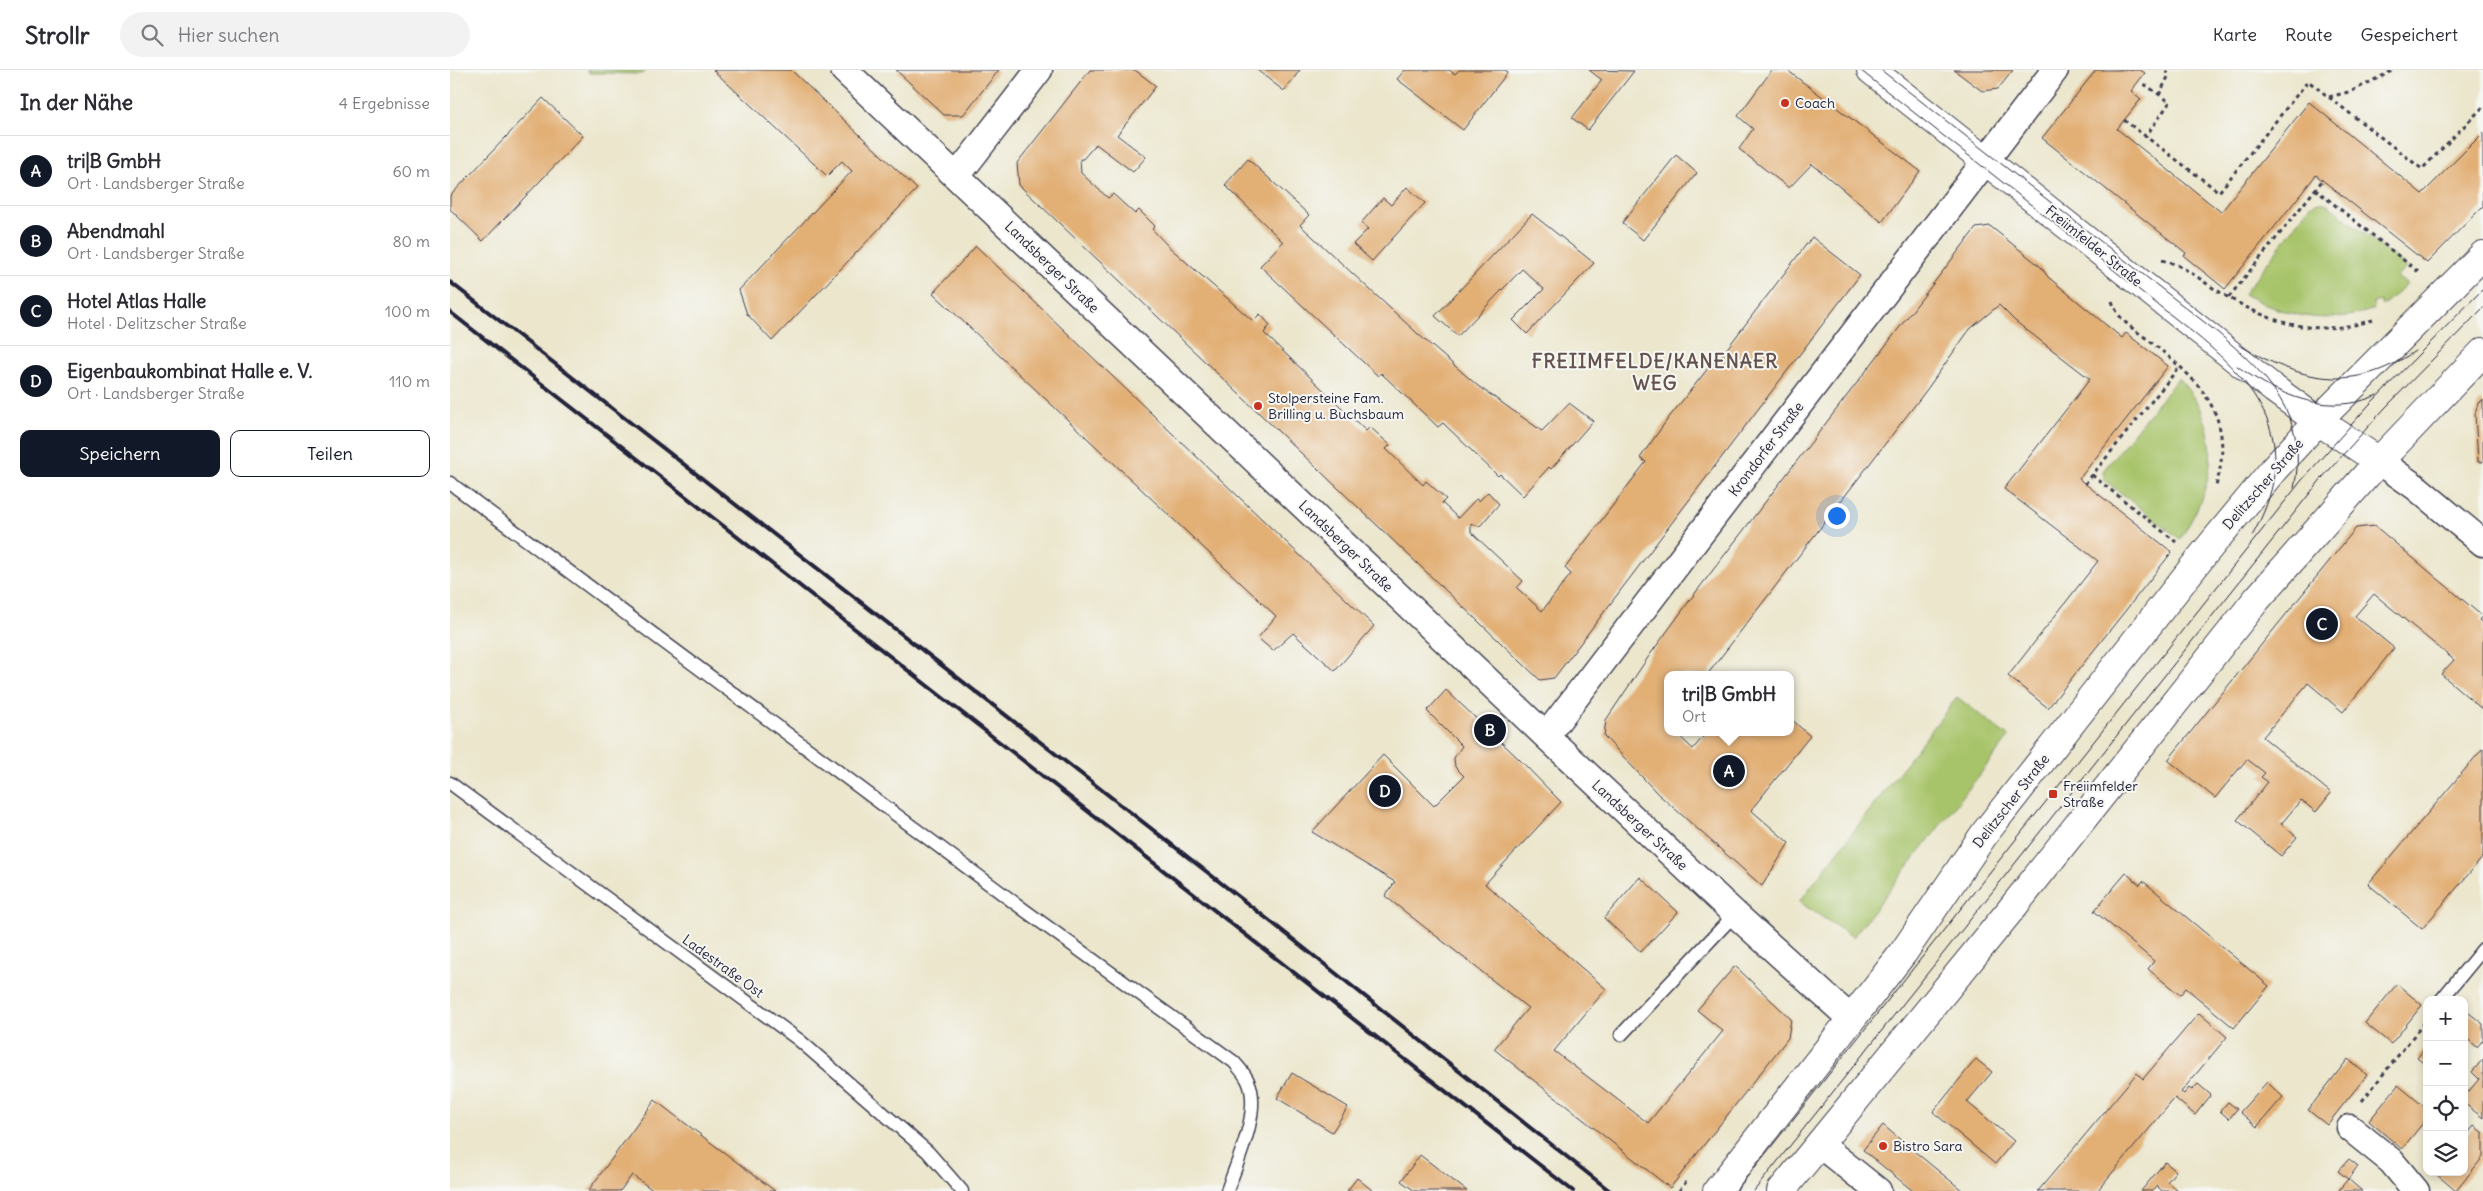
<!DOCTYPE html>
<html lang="de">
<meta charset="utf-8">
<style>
:root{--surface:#fff;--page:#f2f2f3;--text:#2b2b33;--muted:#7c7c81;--line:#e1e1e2;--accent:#111827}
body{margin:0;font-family:Delius,sans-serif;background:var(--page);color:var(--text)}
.controls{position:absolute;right:15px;bottom:15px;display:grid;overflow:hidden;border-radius:10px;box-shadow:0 2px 8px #0003}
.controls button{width:45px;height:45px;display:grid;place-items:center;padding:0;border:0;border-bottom:1px solid var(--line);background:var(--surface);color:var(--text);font:25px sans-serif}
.you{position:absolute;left:1386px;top:445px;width:18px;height:18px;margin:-12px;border:4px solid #fff;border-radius:50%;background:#1a73e8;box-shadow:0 0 0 8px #1a73e833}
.badge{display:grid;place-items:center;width:32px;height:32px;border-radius:50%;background:var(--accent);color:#fff;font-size:16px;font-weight:700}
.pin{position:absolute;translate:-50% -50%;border:2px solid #fff;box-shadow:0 1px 5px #0006}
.popup{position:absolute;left:1214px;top:601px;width:130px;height:65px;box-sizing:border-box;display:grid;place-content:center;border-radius:10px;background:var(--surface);filter:drop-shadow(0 1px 4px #0005);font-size:16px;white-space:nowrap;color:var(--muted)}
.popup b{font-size:19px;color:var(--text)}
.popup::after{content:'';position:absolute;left:50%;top:100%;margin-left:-10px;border:10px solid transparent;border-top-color:var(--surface)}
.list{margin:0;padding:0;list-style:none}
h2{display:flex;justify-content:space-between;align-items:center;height:65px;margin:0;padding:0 20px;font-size:21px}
h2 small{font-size:16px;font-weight:400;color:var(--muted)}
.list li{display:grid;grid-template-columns:32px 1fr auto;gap:15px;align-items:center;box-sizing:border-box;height:70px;padding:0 20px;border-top:1px solid var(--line)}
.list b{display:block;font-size:19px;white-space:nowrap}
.list p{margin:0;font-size:16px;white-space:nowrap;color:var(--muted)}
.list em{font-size:16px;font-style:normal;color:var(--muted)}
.actions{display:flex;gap:10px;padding:15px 20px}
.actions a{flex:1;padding:11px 0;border:1px solid var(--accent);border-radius:10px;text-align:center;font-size:18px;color:var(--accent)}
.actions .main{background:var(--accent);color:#fff}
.icon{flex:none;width:28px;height:28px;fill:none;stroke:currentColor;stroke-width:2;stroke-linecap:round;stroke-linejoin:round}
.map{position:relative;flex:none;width:2033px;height:1121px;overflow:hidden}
header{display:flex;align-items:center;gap:30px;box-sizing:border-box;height:70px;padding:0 25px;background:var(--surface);border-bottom:1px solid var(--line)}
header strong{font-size:24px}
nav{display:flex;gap:28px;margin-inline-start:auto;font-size:18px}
.search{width:350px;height:45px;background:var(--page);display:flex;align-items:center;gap:12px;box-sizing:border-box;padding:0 18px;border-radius:28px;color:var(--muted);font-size:19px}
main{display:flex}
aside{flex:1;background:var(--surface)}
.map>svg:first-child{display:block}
.green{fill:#a8c46a;stroke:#657352}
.building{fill:#e2af75}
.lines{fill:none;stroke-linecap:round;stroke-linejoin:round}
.lane-casing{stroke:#403f51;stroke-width:15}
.street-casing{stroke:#403f51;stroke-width:29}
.secondary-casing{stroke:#403f51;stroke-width:30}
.path{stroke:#403f51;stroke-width:3;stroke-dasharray:4 4;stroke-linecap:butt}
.lane{stroke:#fff;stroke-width:12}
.street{stroke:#fff;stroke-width:26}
.secondary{stroke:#fff;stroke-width:28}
.tram{stroke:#22223b;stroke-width:1}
.rail{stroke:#22223b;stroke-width:4}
.poi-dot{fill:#c8321e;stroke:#f6f6f2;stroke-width:2}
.labels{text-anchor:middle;stroke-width:4;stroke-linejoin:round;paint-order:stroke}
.poi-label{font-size:14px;fill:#22223b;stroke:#f6f6f2;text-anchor:start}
.street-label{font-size:14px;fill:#22223b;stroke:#f6f6f2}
.district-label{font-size:19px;font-weight:bold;letter-spacing:1px;fill:#65534f;stroke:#f6f6f2}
</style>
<header>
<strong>Strollr</strong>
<div class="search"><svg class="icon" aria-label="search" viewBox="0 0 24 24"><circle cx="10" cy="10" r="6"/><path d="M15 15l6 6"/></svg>Hier suchen</div>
<nav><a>Karte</a><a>Route</a><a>Gespeichert</a></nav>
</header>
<main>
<aside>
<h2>In der Nähe<small>4 Ergebnisse</small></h2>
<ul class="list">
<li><span class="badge">A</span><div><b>tri|B GmbH</b><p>Ort · Landsberger Straße</p></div><em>60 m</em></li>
<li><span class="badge">B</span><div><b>Abendmahl</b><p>Ort · Landsberger Straße</p></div><em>80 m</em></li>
<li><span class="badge">C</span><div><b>Hotel Atlas Halle</b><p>Hotel · Delitzscher Straße</p></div><em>100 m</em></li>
<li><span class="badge">D</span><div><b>Eigenbaukombinat Halle e. V.</b><p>Ort · Landsberger Straße</p></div><em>110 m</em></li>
</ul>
<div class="actions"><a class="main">Speichern</a><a>Teilen</a></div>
</aside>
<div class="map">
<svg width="2033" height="1121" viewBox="0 0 2033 1121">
<rect width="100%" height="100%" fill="#f6f6f2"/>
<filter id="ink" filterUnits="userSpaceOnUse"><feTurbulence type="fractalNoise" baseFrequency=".02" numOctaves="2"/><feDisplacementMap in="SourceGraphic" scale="10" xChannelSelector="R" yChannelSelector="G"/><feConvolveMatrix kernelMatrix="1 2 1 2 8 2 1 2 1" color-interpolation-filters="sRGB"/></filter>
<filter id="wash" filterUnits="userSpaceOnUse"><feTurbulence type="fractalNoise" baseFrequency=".0096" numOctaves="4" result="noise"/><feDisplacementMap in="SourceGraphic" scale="20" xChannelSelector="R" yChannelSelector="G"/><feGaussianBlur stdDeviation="1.12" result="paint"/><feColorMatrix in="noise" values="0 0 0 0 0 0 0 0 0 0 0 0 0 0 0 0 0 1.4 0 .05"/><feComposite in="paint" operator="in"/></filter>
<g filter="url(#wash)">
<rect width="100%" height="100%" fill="#ebe6cc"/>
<!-- green -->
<path class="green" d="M136,0H196L193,4L139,3Z
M1870,132L1877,134L1957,197L1947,207L1957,214L1932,236L1930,231L1923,233L1924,239C1878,256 1837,247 1794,224L1861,135Z
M1728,308C1776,359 1766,414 1730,469L1654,410L1653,401Z
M1507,627L1559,667L1403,867L1349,832Z"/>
<g id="blocks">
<!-- building -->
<path class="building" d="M263,0H341L467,119L322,271L297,244L289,220L402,101L392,91L377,106Z
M446,0H549L513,45H494Z
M640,0H685L706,16L667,65L696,87L683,102L646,74L633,89H630L631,103L658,128L663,124L685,144L689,140L705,156L702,159L718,176L803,251L810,244L820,255L814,263L916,361L920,357L940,375L936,379L973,415L976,411L996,429L992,433L1008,448L1026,429L1029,431L1038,422L1049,434L1030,456L1021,454V462L1073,511L1067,518L1092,541L1121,504L1115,498L1196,392L1190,388L1217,350L1267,287L1269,289L1362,167L1410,205L1104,608L1090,610L569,115L567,93Z
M807,0H850L834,21Z
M955,0H999L1005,4L1009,0H1055L1058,2L1013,60L947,9Z
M1139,0L1184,1L1138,60L1122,48L1152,10Z
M1322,0H1337L1470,101L1432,152L1362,94L1339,118L1289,79L1303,59L1288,46Z
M1504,0H1563L1548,19L1532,21Z
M1646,0H1690L1695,3L1681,21L1691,29L1667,59L1771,142L1859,32L1972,124L2033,63V136L1977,193L1866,105L1775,219L1734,186L1736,183L1592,68Z
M93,28L133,66L33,171L0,139V126Z
M1226,85L1247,103L1193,170L1172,153Z
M798,89L859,145L850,155L968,264L1028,316L1092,361L1119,333L1143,351L1101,399L1099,397L1073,426L1050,404L1048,406L993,353L988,357L931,303L928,306L810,196L833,172L775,115Z
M957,117L975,133L922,191L903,174L918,159L911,153L933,128L941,135Z
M1082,144L1144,193L1077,264L1063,250L1094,219L1072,199L1008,266L985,246Z
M1540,156L1591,197L1598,207L1672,268L1676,263L1718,296L1629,409L1722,482L1598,638L1558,606L1648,491L1554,419L1640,309L1565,251L1549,235L1520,259L1475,322L1257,605H1218V662H1225L1243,679L1257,662H1340V648L1360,666L1301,740L1339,773L1312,816L1207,723L1154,666L1156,650L1199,586L1243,526L1526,158Z
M526,176L924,556L885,601L843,563L823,581L808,568L826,546L483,223Z
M2033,330V392H2028L2025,344L2028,333Z
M1925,456L2032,546L2029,550L2033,553V640L1991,604L2004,590L1924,524L1905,546L1944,578L1893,642L1858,613L1813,667L1881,723L1866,742L1851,730L1831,754L1847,767L1831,786L1787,750L1818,712L1811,707L1815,703L1797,689L1765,728L1718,690L1906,458Z
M996,620L1068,688L1111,732L1035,814L1156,919L1104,981L1198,1053L1273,961L1247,940L1285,896L1341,949L1338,968L1220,1118L1044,979L1078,938L935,826L945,812L862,762L933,685L984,736L1014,706L1005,697L1004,688L1012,676L977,641Z
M2033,678V787L1972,859L1918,814Z
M1676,803L1690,815L1693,811L1819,916L1784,958L1736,918L1730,925L1698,899L1704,891L1644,841Z
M1190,807L1228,842L1191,882L1154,848Z
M1947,914L1972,935L1941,974L1915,953Z
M2014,939L2033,954V970L2027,977L2014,966Z
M1749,943L1777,967L1731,1022L1734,1024L1739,1018L1742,1020L1748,1014L1761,1025L1745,1045L1725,1028L1647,1121H1588L1687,1003L1693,1009Z
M1977,976V996L1967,988Z
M1526,989L1542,1002L1517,1032L1564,1071L1545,1094L1483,1042Z
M1898,989L1917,1005L1877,1055L1858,1040Z
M2033,989V1048L2014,1033V1027L2029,1009L2022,1002Z
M842,1003L898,1037L882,1062L827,1028Z
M1817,1012L1833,1027L1807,1057L1790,1042Z
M1948,1015L1977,1039V1048L1952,1079L1919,1051Z
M205,1030L223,1044L325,1121H204L182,1105L170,1121H138Z
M1778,1032L1787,1039L1779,1049L1770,1041Z
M1433,1055L1453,1072L1513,1121H1463L1413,1080Z
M2024,1056L2033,1063V1087L2006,1121L1986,1104L1988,1102H2014V1068Z
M970,1085L1017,1121H965L951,1111Z
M1899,1089L1908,1096L1898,1109L1888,1101Z
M1715,1092L1726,1101L1717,1112L1728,1121H1712L1707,1116L1702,1121H1691Z
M907,1108L923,1121H897Z
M1898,1109L1912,1121H1888Z"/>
</g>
</g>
<g filter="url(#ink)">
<use href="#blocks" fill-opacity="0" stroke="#403f51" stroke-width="1"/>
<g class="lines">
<!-- lane casing -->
<g class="lane-casing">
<path id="lane" d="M0,413L577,842L784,992C789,998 795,1004 798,1011C812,1040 787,1092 777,1121
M0,713L349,970L478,1082L512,1121
M1991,930L2033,879
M1171,965L1285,844"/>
</g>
<!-- street casing -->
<g class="street-casing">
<path id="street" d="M394,0L1096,666L1285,844L1401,949
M507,106L589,0
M1929,391L1967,418L2033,473
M1096,666L1605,0
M1900,1058L1941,1091L1966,1121
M1369,1074L1428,1121"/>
</g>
<!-- secondary casing -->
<g class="secondary-casing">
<path id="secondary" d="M1421,0L1824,319L1868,351L1929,391
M1267,1121L1453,883L1535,763L1753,485L1824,399L1868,351L2033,185
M1331,1121L1559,842L1807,529L1929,391L2033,282"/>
</g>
<!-- path -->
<path class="path" d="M1694,14L1720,32L1696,66
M1709,25L1719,5L1716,0
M1879,27L1902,21L1944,0
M1674,50L1769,122L1858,11L1972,99L2033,37
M1865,119L1971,204
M1712,190C1735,195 1751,211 1771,223C1822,254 1865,268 1923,250
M1779,227L1872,111
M1662,231C1669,251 1680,256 1697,269C1750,311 1788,345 1765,419
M1642,405L1726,472
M1635,414L1730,296
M1912,1031L1977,949
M1229,1121L1236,1112"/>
<!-- lane -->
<use href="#lane" class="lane"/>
<!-- street -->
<use href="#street" class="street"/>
<!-- secondary -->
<use href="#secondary" class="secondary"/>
<!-- tram -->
<path class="tram" d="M1410,0L1745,264C1815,321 1852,378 1802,466
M1431,0L1767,262C1817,304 1860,347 1844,418
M1789,275C1851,311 1903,324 1965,281
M1787,296C1826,324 1878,348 1927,325
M1286,1121L1852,410L1918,336L2033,219
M1304,1121L1872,408L1935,338L2033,238"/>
<!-- rail -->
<path class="rail" d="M0,212L825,855L1160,1121
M0,242L1123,1121"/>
</g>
</g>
<!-- markers -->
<g class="poi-dot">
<circle cx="1335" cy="33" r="5"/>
<circle cx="808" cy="336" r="5"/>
<rect x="1598" y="719" width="10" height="10" rx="2.5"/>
<circle cx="1433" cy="1076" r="5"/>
</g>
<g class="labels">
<!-- poi labels -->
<g class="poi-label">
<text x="1345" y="38">Coach</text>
<text x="818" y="333">Stolpersteine Fam.<tspan x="818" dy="16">Brilling u. Buchsbaum</tspan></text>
<text x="1613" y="721">Freiimfelder<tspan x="1613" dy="16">Straße</tspan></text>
<text x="1443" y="1081">Bistro Sara</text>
</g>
<!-- street labels -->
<g class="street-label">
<text transform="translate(1644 176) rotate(39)" y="5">Freiimfelder Straße</text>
<text transform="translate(602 197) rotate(44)" y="5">Landsberger Straße</text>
<text transform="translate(1316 379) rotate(-53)" y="5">Krondorfer Straße</text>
<text transform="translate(1813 414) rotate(-49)" y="5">Delitzscher Straße</text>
<text transform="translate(896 476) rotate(44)" y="5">Landsberger Straße</text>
<text transform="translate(1561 731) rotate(-52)" y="5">Delitzscher Straße</text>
<text transform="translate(1190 755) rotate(43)" y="5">Landsberger Straße</text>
<text transform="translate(273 896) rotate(36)" y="5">Ladestraße Ost</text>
</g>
<!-- district labels -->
<g class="district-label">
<text x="1205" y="298">FREIIMFELDE/KANENAER<tspan x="1205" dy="22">WEG</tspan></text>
</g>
</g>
</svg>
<div class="controls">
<button>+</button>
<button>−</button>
<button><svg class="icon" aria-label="locate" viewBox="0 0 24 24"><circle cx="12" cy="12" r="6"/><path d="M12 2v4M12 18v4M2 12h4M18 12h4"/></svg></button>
<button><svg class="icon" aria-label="layers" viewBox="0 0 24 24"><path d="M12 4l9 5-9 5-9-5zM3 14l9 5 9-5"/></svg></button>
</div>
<div class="you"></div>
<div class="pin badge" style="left:1279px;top:701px">A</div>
<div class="popup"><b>tri|B GmbH</b>Ort</div>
<div class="pin badge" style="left:1040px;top:660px">B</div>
<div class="pin badge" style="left:1872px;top:554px">C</div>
<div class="pin badge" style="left:935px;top:721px">D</div>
</div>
</main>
